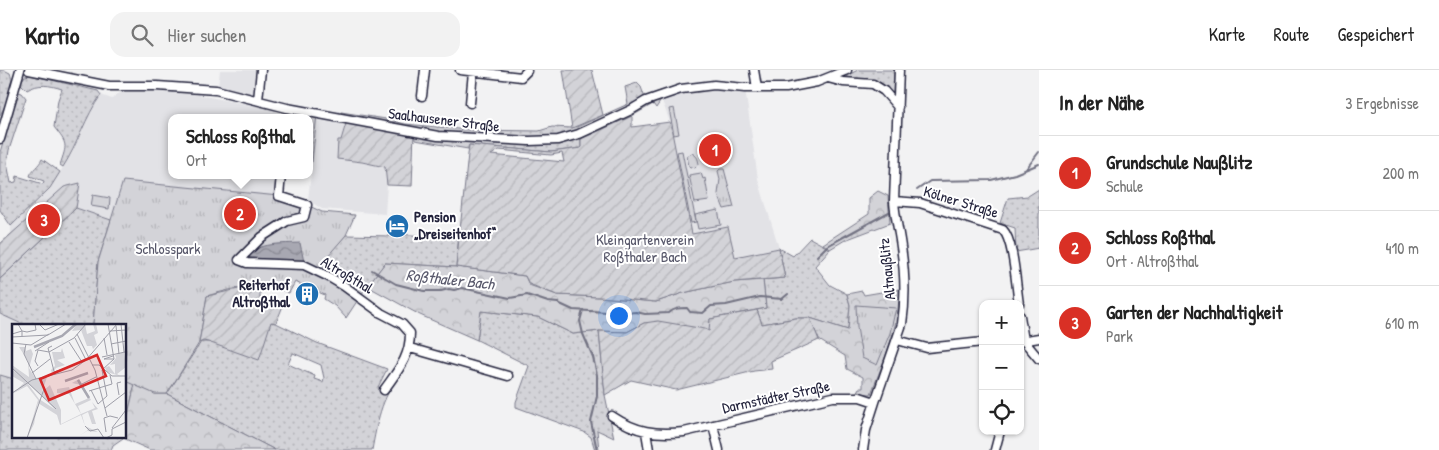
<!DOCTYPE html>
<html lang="de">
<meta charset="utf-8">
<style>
:root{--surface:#fff;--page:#f2f2f2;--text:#222;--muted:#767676;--line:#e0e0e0;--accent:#d93025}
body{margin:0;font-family:"Patrick Hand",sans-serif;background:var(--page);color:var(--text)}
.controls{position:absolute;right:15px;bottom:15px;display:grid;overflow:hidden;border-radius:10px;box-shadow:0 1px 4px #0004}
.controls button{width:45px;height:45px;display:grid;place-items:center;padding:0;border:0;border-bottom:1px solid var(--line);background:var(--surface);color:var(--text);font:25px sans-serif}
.you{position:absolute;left:618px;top:245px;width:18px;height:18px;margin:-12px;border:4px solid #fff;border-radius:50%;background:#1a73e8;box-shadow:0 0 0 8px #1a73e833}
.badge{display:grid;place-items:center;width:32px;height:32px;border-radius:50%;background:var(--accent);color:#fff;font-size:16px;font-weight:700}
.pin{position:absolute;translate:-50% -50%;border:2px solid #fff;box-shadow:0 1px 5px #0006}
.popup{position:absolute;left:168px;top:44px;width:145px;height:65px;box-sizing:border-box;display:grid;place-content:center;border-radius:10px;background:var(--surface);filter:drop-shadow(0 1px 4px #0005);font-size:16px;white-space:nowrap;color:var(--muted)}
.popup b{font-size:19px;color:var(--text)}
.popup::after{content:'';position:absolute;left:50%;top:100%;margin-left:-10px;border:10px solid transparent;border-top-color:var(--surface)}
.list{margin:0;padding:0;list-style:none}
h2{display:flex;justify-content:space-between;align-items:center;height:65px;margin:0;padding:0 20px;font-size:21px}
h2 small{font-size:16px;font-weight:400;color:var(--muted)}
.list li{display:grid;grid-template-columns:32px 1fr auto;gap:15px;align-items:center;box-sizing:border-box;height:75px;padding:0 20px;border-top:1px solid var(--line)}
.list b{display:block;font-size:19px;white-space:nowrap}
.list p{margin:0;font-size:16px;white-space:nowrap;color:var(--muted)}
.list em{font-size:16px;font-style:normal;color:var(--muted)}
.icon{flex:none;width:28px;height:28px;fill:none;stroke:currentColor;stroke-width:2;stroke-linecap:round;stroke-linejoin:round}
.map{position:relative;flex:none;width:1039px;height:380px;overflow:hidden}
header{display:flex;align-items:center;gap:30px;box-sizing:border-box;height:70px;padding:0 25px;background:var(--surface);border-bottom:1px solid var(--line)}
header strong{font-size:24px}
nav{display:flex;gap:28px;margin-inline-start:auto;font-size:18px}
.search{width:350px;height:45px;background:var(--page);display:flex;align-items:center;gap:12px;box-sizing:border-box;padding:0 18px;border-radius:15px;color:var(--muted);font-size:19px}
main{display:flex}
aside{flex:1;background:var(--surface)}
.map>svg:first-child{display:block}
.built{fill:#e2e2e6}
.grass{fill:url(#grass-dots);stroke:#7a7a8a;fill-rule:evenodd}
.forest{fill:url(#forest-crowns);stroke:#7a7a8a}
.park{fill:url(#park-tufts);stroke:#7a7a8a}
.garden{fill:url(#garden-furrows);stroke:#7a7a8a;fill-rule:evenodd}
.pitch{fill:#d3d3d8;stroke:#7a7a8a}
.water{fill:url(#water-waves);stroke:#727282}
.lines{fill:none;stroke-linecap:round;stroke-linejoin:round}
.stream{stroke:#727282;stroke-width:2}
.minor-casing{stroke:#22223b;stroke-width:11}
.minor{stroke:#fff;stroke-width:8}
.labels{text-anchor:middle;stroke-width:4;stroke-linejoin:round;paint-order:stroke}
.street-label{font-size:15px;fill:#22223b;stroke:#fff}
.poi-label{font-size:15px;font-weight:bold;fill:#22223b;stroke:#fff;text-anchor:start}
.park-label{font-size:15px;fill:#57576a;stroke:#fff}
.water-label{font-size:16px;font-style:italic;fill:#58586b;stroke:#fff}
.inset-river{fill:none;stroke:#a8a8b2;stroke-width:2.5}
.inset-road{fill:none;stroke:#9f9fa9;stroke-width:1}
.view{fill:#d62828;fill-opacity:0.15;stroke:#d62828;stroke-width:2.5}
.inset-edge{fill:none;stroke:#22223b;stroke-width:2.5}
</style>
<header>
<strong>Kartio</strong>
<div class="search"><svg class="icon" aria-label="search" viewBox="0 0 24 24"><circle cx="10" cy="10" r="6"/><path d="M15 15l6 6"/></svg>Hier suchen</div>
<nav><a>Karte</a><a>Route</a><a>Gespeichert</a></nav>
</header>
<main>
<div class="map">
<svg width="1039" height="380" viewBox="0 0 1039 380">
<defs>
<pattern id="grass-dots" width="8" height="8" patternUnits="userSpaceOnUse" patternTransform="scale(1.25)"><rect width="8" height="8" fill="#d3d3d8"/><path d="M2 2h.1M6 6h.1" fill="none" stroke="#b5b5ba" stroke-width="1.8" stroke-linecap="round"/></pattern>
<pattern id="forest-crowns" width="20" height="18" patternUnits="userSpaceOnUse" patternTransform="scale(1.25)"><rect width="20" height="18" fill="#d3d3d8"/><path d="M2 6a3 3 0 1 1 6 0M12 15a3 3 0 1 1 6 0" fill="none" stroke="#b5b5ba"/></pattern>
<pattern id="park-tufts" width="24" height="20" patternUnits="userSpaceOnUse" patternTransform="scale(1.25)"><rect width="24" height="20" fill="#d3d3d8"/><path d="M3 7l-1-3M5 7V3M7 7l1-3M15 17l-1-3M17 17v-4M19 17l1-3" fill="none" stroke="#b5b5ba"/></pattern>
<pattern id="garden-furrows" width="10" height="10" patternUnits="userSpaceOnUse" patternTransform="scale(1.25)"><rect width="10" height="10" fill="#d3d3d8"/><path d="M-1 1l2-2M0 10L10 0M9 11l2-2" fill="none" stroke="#b5b5ba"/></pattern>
<pattern id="water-waves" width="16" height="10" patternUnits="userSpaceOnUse" patternTransform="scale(1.25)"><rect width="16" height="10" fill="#a8a8b2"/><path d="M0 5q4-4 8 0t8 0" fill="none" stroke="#888892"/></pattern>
</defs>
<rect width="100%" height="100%" fill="#f2f2f3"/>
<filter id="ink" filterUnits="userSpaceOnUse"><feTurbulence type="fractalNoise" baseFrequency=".02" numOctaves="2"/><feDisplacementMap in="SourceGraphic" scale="10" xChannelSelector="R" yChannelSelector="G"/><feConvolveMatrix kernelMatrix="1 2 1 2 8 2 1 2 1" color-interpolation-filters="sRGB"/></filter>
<g filter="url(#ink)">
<!-- built -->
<path class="built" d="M220,0H258L256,21L254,24H249L218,17Z
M745,18L758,109L779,178L735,187L692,164L670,52L662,31L666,23L681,19Z
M145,19L193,24L274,39L281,46V48H171V105H278L276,134L98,192L111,150L76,138L0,209V174L11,163V156L50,118L72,83L92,38L101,25L112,29L116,25L122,22Z
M317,50L345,54L341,70H338L337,88L362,92L385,97L387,115L385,144L322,139L308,130Z
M0,244L24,255H14V309L0,305Z"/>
<!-- grass -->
<path class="grass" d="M0,0H4L10,3C15,17 7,33 0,45Z
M858,0H894L893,25L891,26C877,8 868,9 847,9L846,6Z
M30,5L98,21L101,25C85,47 78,74 63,97L60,95C67,74 68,75 54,57L58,30L62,19C49,15 39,13 27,20L20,13L25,6Z
M637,13L641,17L646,31L666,23L656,38L653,34L632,46L581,69V78L551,82L469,75L468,79L415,70L414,62L347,50L341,42L386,49L405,54L468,60L539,61L552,57L572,58L579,56L628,34L625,17Z
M18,22L22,23L26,28L9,80L7,93L11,113L16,112L17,106L43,114L44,111L30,106C32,99 39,96 42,89L60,102L50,118L11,156L0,140V82Z
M287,38L317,44L312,92L309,91V48H286Z
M1039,119V178L1016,182L1015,158L1000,153L1008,128L1028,126Z
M76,138L111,150L98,192L93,255H24L0,244V209Z
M432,161L459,163L456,197L385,193L367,216L325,188L346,165L391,166V164L432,166Z
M810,168L830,179L815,196L830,215L847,224L850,235L848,260L810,248H796L762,254L757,240L766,238L763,210L785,208L779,178L793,186Z
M481,241L538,247L573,264L599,261L605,325L614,368L597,360L599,380H595L591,367L584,362L516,337V332L529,296L477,270Z
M271,252L276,253L317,273L387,299L378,317L384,319L395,304L399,307C381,328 377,353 372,380H275L167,324L201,272H208ZM293,283L321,295L324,308L323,312L314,309L315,306L288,294Z
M0,305L14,309V366H123V368L113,375L111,380H0Z
M125,311L135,314L125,357Z"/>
<!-- forest -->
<path class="forest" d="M878,121L888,126L890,153L845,170L830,179L823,174L869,144V128Z
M385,193L456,197L525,206L529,215L557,225L600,227L656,232L683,223L734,212L763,210L766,238L710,249V261L644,253L627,262L599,261L573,264L538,247L481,241L477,270L420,245L367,216Z
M899,219C900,257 884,289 871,324L856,323L859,318H863V307L847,299L845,286L819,270L810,248L848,260L850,235L847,224L862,221L864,225Z
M135,314L155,324H167L275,380H150L123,368L125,366V357Z"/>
<!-- park -->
<path class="park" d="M720,99H724L734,137L724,139L718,124L720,109L718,101Z
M123,111L279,126L301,132L322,142L355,145L346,165L326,188L367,216L346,248L335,236L324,229L325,225L295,212L289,223C264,211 233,218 207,226L199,273L167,324H155L125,311V255H93L98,192Z
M856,235L896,238L890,263L877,295L862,288L857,257Z"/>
<!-- garden -->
<path class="garden" d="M563,0H592L603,45L572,58Z
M632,46V57L670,52L692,164L728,157L735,187L779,178L785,208L734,212L683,223L656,232L600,227L557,225L529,214L525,206L456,197L469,75L551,82L581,78V69ZM499,80L551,85L562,83L564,92L491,85Z
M347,50L414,62L412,116L387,115L385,97L362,92L337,89L338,70H341Z
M80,113L76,138L0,209V174L64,117Z
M260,217V228L285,231L276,253L271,252L259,290L208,272L203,271L199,273L207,226L243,218Z
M757,240L762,254L796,248H810L819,270L771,291L772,299L754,301L676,320L631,310L605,325L599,261L627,262L644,253L658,251L705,259L709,261L710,249Z"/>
<!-- pitch -->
<path class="pitch" d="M674,38L679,64L674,65L669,39Z
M682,81L696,152L691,153L677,82Z
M692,83C697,86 698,88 699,94L695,98L689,96L687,86Z
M701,103L703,109L705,108L709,131L695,133L689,105Z
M93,125L110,128L109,139L91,136Z
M718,140L721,155L698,159L695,145Z"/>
<!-- water -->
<path class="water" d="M300,173L304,192H272L247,187C256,172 285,174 300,173Z"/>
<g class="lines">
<!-- stream -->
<path class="stream" d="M1026,99L1039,82
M917,120L930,111L991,110L1015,104L1039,94
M817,186L827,176L889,142
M372,200L396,214L424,221H441L449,219L454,220L462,218L510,228L527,225L548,232L558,233L573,240L624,243L636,242L645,244L669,243C674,238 680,238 687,238L690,242L703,243L711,236L726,235L760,227L782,229L788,224
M583,240L580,251L583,264L593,287L597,305V326L591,352L597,380"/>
<!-- minor casing -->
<g class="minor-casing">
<path id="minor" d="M29,0L109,16H157L216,20L287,38L438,66L529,71L558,70L579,64L631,40L646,31L681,19L714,15L745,18H786L817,12L847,0
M460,0L521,7L527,1
M754,0L757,18
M828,8L843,12L873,14L884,21L898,37
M422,26L425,0
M258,30L261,0
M470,33L473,2
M0,69L20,0
M281,105L279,126L307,135L304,147L287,151L262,167L239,190L247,193L304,195L329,207L344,216L381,243L402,254L410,263C410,288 398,300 384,320
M894,131L920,133L1003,160C1014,171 1016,217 1019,234
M1020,246L1024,271L1039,289
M897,270L927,278L983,272
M1021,271L1039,268
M410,278L508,306
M612,346C636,362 655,365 684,362L833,327H860L875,332
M713,355L719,380
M646,362L649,380
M863,380L866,360L875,332L902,254C906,228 905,203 901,177C899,161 895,147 894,131L899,0
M995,380L1000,361"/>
</g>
<!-- minor -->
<use href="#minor" class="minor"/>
</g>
</g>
<!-- icons -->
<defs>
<g id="hotel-disc" transform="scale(1.25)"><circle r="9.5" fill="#1f6fb2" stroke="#fff"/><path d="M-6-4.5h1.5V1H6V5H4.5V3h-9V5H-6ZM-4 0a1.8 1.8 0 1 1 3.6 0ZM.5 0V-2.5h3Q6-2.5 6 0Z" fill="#fff"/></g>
<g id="building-disc" transform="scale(1.25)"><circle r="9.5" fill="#1f6fb2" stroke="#fff"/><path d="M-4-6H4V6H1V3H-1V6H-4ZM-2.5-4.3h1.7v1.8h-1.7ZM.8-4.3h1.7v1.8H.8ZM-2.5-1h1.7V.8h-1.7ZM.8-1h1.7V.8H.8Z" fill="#fff"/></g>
</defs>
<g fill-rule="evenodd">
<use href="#hotel-disc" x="397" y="156"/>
<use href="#building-disc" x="307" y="224"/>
</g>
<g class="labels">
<!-- street labels -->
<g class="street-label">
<text transform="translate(444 50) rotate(7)" y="5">Saalhausener Straße</text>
<text transform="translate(961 132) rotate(17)" y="5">Kölner Straße</text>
<text transform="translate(887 199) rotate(-96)" y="5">Altnaußlitz</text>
<text transform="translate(347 205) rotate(31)" y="5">Altroßthal</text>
<text transform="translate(776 327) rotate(-12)" y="5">Darmstädter Straße</text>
</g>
<!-- poi labels -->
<g class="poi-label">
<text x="414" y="152">Pension<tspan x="414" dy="17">„Dreiseitenhof“</tspan></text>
<text x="290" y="220" text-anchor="end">Reiterhof<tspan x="290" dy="17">Altroßthal</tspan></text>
</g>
<!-- park labels -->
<g class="park-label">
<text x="645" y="175">Kleingartenverein<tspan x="645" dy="17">Roßthaler Bach</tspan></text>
<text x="168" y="184">Schlosspark</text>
</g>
<!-- water labels -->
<g class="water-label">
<text transform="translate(450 209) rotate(6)" y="6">Roßthaler Bach</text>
</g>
</g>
<!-- overview -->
<g transform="translate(12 254)">
<rect width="114" height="114" fill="#f2f2f3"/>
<path d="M7,23H13L14,27L19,25L21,30L17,44L23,54L35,53L30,68L38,61L49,86V100L69,90L57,70L45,69V65L57,63L63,80L77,74L69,61L60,59L67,55L79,76L66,82L69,90L83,84L80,78L86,85L80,87L84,100H80L76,88L70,91L73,102L86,108L75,107L67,112L76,106L73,102L69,91L48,101L45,91L26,79L22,100L15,114L26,76L15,62L0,70L12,59L0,52V45L14,57L27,75L44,86L0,44V41L17,53L16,37Z" fill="#d3d3d8"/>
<path d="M65,0H73L75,10L83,7L81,0H84L86,9L82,11L85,21L81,25L80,22H75L69,6L60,7ZM50,24L53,34L45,36L53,41L44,44L40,49L39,46L43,42L40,28H49ZM112,28L114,43L105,50L108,52L95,48L93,44L97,42L103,50V40L98,41L104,34L103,31Z" fill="#d3d3d8"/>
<path class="inset-river" d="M22,23L50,12L64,0M66,56L77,74M53,57L76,49"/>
<path class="inset-road" d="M6,0L10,7L15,8L24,6L23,0M27,0L33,6L47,0M109,0L112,28M104,2L107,30M98,7L114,6M0,10L10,7V13M65,10L83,46L95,92M0,13L36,11L54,0M63,14L74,36M92,14L95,31M57,18L70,38M0,19L19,21L37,10M14,20L12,30L24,55M99,20L114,17M40,22L36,24L43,51M23,27L37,18M37,28L62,14L74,0M101,32L92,35H102M90,33L113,28M80,41H87L100,52H114M26,42L23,37L26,26L37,28M0,44L44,85M90,46L102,35L96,0M42,48L57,43M20,49L38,35M70,60L84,53M79,66L86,80L95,72L90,46M77,67L100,60L98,51M0,69L20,56L60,46L74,36L105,0M107,71L105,59L109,58M93,84L114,68M73,102L78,107L86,105L92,114M100,104L114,86M94,108L92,94L98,92L106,94M15,114L32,65L29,54M94,114L100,111V105L114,98"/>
<path class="view" d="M85,31L94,52L37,76L28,55Z"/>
<rect width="114" height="114" class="inset-edge"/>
</g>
</svg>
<div class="controls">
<button>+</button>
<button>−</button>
<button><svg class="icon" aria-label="locate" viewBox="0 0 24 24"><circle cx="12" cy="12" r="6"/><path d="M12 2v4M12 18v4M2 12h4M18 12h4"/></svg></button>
</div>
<div class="you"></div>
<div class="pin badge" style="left:715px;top:80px">1</div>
<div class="pin badge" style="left:240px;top:144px">2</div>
<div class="popup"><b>Schloss Roßthal</b>Ort</div>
<div class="pin badge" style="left:44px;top:150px">3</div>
</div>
<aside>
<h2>In der Nähe<small>3 Ergebnisse</small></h2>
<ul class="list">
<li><span class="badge">1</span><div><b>Grundschule Naußlitz</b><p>Schule</p></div><em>200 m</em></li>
<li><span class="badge">2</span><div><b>Schloss Roßthal</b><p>Ort · Altroßthal</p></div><em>410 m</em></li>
<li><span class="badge">3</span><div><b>Garten der Nachhaltigkeit</b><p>Park</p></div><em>610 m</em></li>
</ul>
</aside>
</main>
